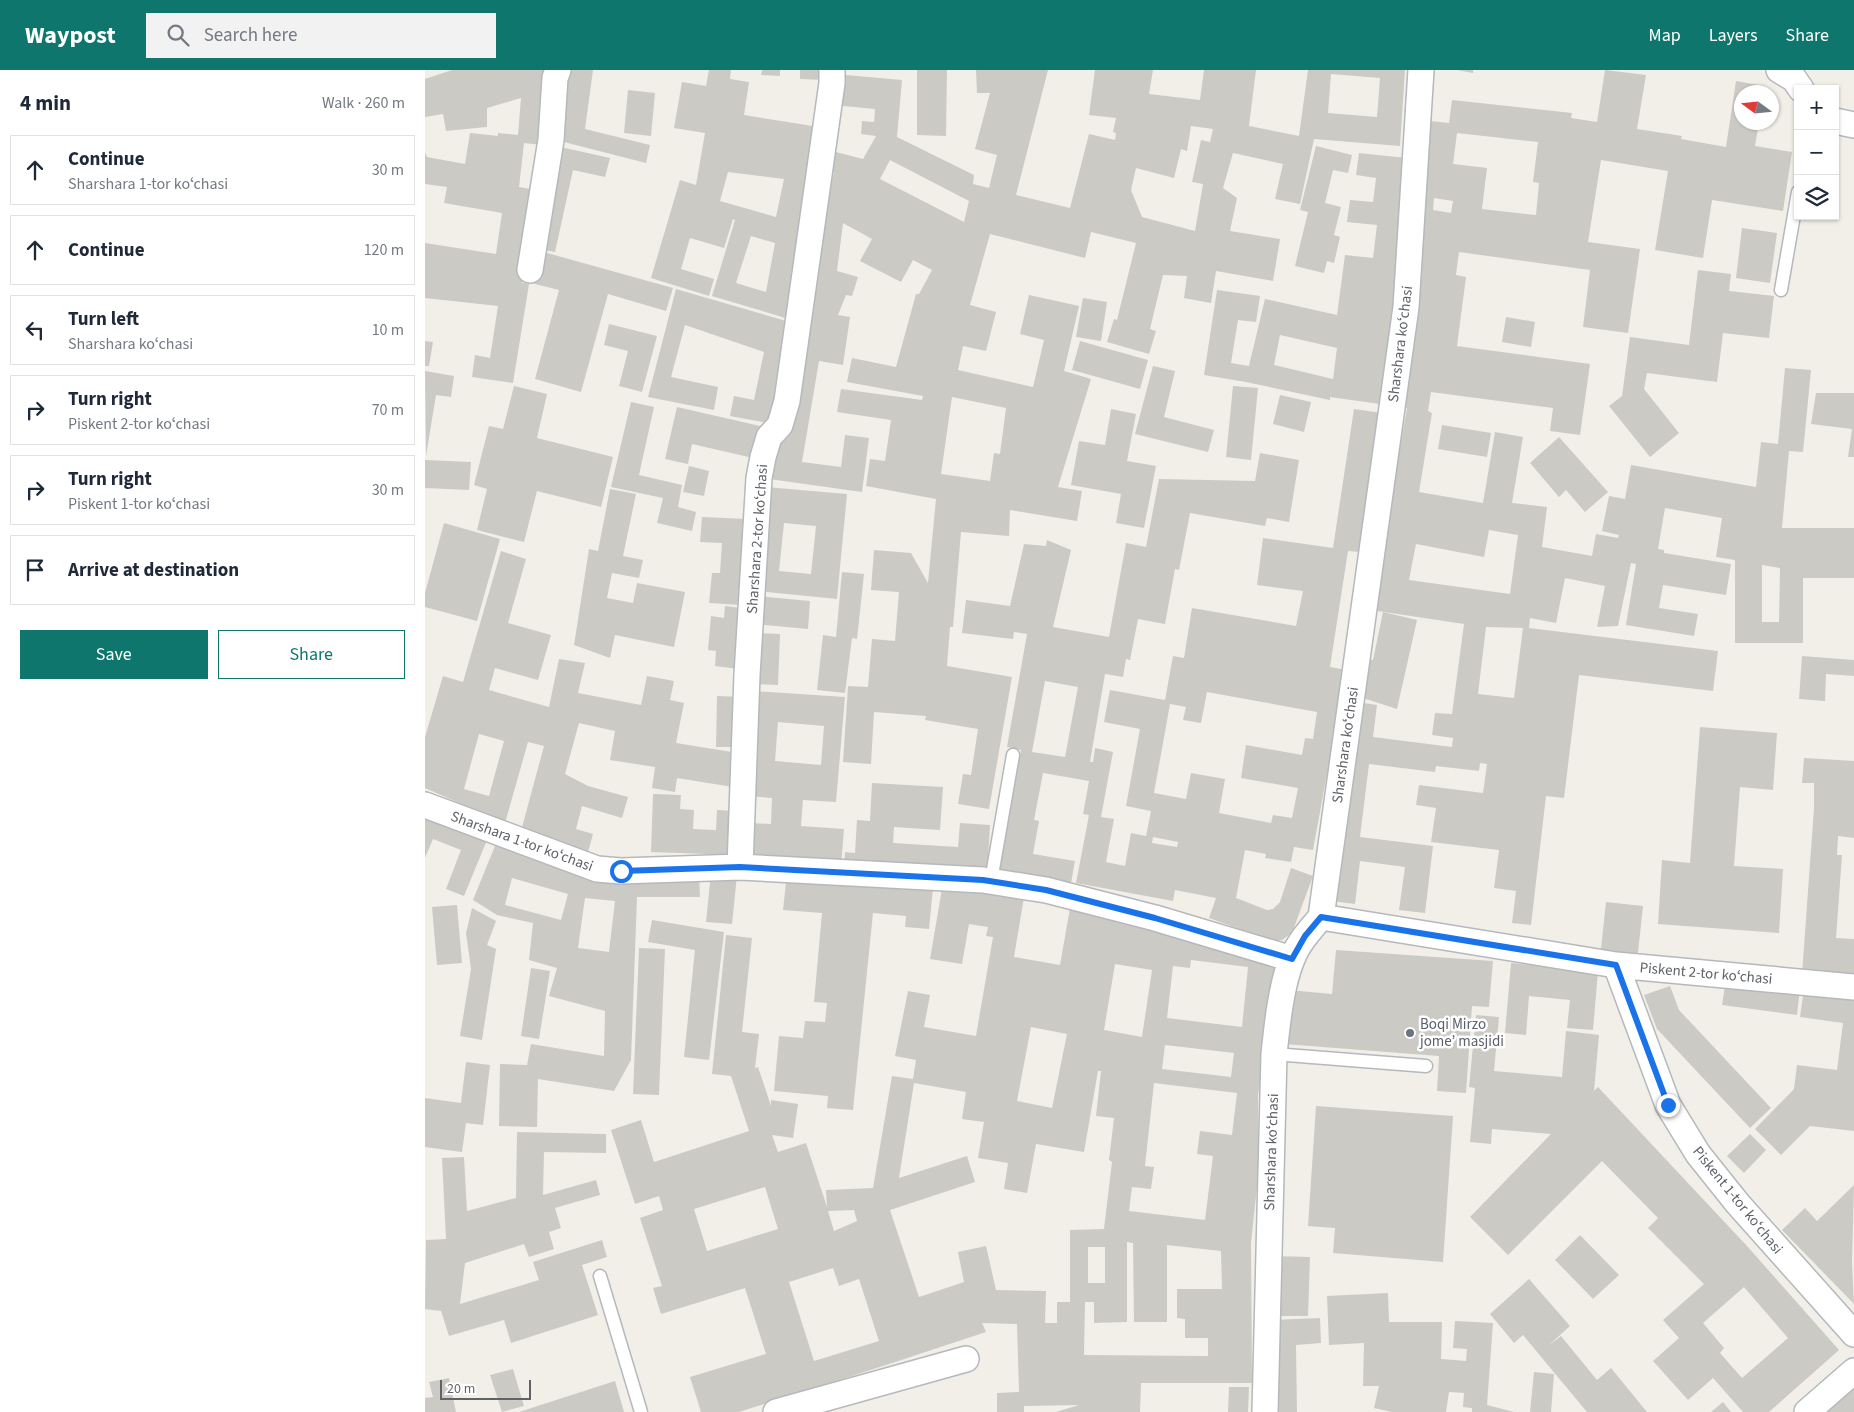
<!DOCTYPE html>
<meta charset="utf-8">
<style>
:root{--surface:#fff;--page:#f2f2f3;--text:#1f2937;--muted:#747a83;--line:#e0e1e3;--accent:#0f766e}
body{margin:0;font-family:"Source Sans 3",sans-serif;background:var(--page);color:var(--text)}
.controls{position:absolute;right:15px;top:15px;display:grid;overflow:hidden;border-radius:0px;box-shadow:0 1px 4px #0004}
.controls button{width:45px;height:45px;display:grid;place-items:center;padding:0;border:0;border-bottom:1px solid var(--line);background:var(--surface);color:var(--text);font:25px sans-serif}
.compass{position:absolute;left:1309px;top:15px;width:45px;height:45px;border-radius:50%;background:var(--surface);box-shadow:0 1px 4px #0004;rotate:285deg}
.scale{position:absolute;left:15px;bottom:12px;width:91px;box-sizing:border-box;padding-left:5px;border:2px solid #5f6368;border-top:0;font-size:14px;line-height:18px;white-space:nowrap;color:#5f6368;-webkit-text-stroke:4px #fff;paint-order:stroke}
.stop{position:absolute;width:15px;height:15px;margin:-11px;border:4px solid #1a73e8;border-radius:50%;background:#fff}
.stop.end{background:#1a73e8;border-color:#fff;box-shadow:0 1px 5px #0008}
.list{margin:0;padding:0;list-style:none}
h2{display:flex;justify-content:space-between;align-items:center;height:65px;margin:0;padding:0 20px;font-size:21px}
h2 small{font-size:16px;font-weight:400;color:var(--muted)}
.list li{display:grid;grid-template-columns:32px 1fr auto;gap:15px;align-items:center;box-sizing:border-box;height:70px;margin:0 10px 10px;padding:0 10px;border:1px solid var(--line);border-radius:0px}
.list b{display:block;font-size:19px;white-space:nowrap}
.list p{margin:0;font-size:16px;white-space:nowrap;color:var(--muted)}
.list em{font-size:16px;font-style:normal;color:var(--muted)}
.actions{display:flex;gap:10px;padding:15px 20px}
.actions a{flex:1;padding:11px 0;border:1px solid var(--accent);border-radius:0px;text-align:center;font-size:18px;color:var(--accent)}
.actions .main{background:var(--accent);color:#fff}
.icon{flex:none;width:28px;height:28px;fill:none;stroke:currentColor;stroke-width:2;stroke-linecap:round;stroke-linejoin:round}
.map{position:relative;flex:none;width:1429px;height:1342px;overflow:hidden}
header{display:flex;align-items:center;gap:30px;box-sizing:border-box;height:70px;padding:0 25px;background:var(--accent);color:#fff}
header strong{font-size:24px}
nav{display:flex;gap:28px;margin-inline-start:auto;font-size:18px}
.search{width:350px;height:45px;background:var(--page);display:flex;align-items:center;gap:12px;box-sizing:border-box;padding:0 18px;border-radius:0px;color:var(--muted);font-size:19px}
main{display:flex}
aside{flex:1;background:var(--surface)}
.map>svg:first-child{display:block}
.building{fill:#cccac5;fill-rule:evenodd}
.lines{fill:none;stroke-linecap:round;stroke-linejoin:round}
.lane-casing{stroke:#b5b8bc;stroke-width:15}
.street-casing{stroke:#b5b8bc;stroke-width:28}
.lane{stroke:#fff;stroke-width:12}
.street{stroke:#fff;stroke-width:25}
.route{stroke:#1a73e8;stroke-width:6}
.worship-dot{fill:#6b7280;stroke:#fff;stroke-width:2}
.labels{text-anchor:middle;stroke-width:5;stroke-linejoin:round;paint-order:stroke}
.street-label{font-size:15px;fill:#5f6368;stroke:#fff}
.worship-label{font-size:15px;fill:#5b616d;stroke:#fff;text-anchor:start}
</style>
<header>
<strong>Waypost</strong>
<div class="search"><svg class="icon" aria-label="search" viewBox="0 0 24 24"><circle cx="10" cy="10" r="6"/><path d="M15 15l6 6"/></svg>Search here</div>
<nav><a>Map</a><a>Layers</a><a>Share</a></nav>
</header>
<main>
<aside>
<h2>4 min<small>Walk · 260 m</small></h2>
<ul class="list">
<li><svg class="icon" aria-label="ahead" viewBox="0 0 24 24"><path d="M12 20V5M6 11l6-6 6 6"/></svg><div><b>Continue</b><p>Sharshara 1-tor koʻchasi</p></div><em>30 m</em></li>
<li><svg class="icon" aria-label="ahead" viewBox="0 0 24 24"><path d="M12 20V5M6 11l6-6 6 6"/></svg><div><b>Continue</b></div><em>120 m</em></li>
<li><svg class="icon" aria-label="left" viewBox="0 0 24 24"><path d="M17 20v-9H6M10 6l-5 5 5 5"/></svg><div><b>Turn left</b><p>Sharshara koʻchasi</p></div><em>10 m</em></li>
<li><svg class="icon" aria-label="right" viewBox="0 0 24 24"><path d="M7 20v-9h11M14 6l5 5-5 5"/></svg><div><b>Turn right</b><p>Piskent 2-tor koʻchasi</p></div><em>70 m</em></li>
<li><svg class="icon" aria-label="right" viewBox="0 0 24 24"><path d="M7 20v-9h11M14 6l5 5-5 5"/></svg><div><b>Turn right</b><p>Piskent 1-tor koʻchasi</p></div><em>30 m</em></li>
<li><svg class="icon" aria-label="arrive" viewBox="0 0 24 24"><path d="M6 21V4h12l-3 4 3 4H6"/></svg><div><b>Arrive at destination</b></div></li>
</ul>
<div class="actions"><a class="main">Save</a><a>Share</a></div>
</aside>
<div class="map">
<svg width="1429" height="1342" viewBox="0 0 1429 1342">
<rect width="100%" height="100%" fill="#f1efe8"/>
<!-- building -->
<path class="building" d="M27,0H122L117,75L99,73L94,117L111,120L97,213L104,214L88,313L47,307L50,285L65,288L73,236L0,228V173L71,184L77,143L19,133L22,117L0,114V82L2,87L40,94L45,63L73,66V63L93,65L96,28L62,38V57L21,61L18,44L0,47V9Z
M140,0H168L160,59L225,75L221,93L131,70Z
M284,0H306L305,9L324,12L319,45L394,57L367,250L287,226L310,150L308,149L299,178L265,168L256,199L289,209L284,226L226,208L255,110L271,115L280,63L249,58L257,12L281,16ZM303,102L359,109L351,147L295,131ZM326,166L350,173L341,222L311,213Z
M337,0H355V6L336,5Z
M375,0H400V10L375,9Z
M492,0H522L521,66L492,65Z
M551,0H623L591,125L645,138L664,64L690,70L691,63L688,62L691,48L664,45L670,0H728L724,24L775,30L779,0H831L824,56L874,66L883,0H980L975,76L889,69L875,134L850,129L858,94L808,83L798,118L812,128L805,161L855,169L848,211L791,201L786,233L759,228L762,206L738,205L725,259L731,261L724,284L682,272L689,249L692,250L711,173L666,162L660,188L565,164L545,235L571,242L561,281L538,276L533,300L608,317L619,270L595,264L604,225L654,236L639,301L666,309L633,417L657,421L652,451L585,440L584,466L536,462L528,557H525L522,596L587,607L564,739L533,734L538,704L546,705L553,659L500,650L501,646L449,642L446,694L418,692L423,616L443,617L447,569L470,571L474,522L446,520L449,480L486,483L503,513L511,429L441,416L445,389L460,391L466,350L412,342L416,319L497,330L498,326L422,312L427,288L471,297L491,224H494L507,200L488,190L476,212L435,191L447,169L418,153L412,201L433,207L427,226L421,225L413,245L425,247L418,295L394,291L377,392L416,397L420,365L444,368L437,422L344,409L383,241L392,216L385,214L398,114L406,115L409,102L398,100L403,80L438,89L451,66L436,64L437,51L449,52L450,39L408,35L410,4L477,10L472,67L549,105L548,114L564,118L572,85L550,79L565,23H552ZM906,4L955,8L952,47L903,43ZM766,56L788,59L785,72L776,70L767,112L778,114L770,161L717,147L706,120L711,98L749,108L756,79L762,81ZM465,90L544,131L539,152L455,109ZM527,327L581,338L575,384L569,383L565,411L516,404Z
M1032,0H1048V3Z
M1180,0L1221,5L1212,59L1257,66L1256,69L1301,77L1311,11L1340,16L1339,22H1316V52H1334L1330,76L1367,82L1358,141L1287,130L1278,188L1230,180L1243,101L1176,90L1163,172L1215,179L1203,263L1158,257L1165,200L1034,182L1031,205L1041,207L1032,276L1165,294L1155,365L1125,361L1128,338L1006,322L1003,341L1007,343L994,422L1058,433L1070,362L1098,367L1087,433L1122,437L1117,477L1167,486L1171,464L1193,468L1194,465L1177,461L1184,426L1200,429L1206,395L1331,417L1336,372L1353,374L1360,298L1386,300L1378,382L1364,381L1357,458H1429V508H1378V573H1310V490L1291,487L1297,448L1240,438L1233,479L1239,480V483L1306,494L1301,525L1238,515L1234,538L1273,544L1269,566L1201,555L1211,494L1206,493L1193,556L1172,557L1180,516L1140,508L1131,553L1105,548L1104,558L1293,581L1288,621L1154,605L1139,728L1121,726L1106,855L1087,853L1091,821L1069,818L1074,780L1006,772L1011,738L991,735L994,715L1058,723L1062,694L1055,693L1054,701L1011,696L1010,702L944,694L935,767L1008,776L1000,843L974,840L980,797L935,791L930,834L907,831L932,632L952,635L948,667L1027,677L1028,668L1007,665L1010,643L1027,644L1039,554L946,540L982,338L975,337L1005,51L1024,53L1027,30L1147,43L1146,48L1172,52ZM1032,63L1113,72L1108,112L1114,113L1111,145L1057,139L1062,98L1028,94ZM1009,128L1028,131L1026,143L1008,140ZM1064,460L1093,465L1085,524L984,510L991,474L1059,487ZM1337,495L1355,498L1354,552H1337ZM1061,557L1098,558L1089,628L1053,624Z
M203,20L230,23L226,66L199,63Z
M131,76L185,88L180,107L148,100L130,182L109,178Z
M891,76L927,85L923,103L908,100L900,133L916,137L909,165L915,167L909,193L902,191L899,203L870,196L883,142L875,140Z
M934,83L981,88L979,158L955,334L905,327V330L821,312L779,305L792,220L835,226L831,252L813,250L806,293L824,296L822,304L840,229L912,245L920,185L948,188L952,155L922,152L925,130L948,132L951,108L931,105ZM855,265L912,278L908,309L849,295Z
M1317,158L1352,163L1345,213L1311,208Z
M115,181L248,218L241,241L183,224L156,322L110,309L134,220L106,213Z
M1273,200L1306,204L1304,221L1349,226L1344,268L1298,263L1292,312L1222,303L1219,319L1254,363L1225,387L1184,336L1197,326L1205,267L1264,275Z
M251,219L368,253L348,354L305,346L309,326L329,330L339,282L260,255L246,307L293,317L289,340L223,327Z
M658,228L682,232L676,271L651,267Z
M1081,247L1110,252L1106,277L1077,272Z
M184,254L232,266L217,322L194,316L203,281L179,275Z
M0,271L8,272L4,296H0Z
M655,271L723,290L715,319L647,300Z
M728,296L750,301L739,347L789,360L783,382L710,364Z
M0,301L29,306L26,327L11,325L1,386Z
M89,316L122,324L112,368L188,387L176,437L112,421L99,472L52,460L62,419L49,415L64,356L78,359Z
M808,316L833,318L826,390L801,387Z
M1391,323H1429V387H1423L1427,359L1386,354Z
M855,325L886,332L879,362L848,354Z
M206,332L229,337L214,405L257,415L253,437L271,442L267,461L232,453L238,428L186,417Z
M252,337L335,356L328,388L267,374L263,394L240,389Z
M686,339L711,344L702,391L731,396L719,458L691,453L696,424L646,415L654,371L680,375Z
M929,339L957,343L936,482L923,481L905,597L921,600L888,780L869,777L866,792L840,788L841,784L820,780L811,828L842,840L848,839L855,832L866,798L888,806L867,863L857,870L848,871L784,848L791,828L750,820L748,831L651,813L664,745L658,744L664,711L618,703L609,750L614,751L608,784L650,791L646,813L574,800L596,680L582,677L602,564L589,562L588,569L537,563L541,530L585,536L599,474L621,476L622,470L646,480L628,557L684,567L701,473L721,477L734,409L830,411L835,383L874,390L864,452L842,448L840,456L765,443L754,500L750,499L740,554L713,549L705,590L701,589L698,607L680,604L665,692H668L670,678L688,682L676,747L689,749L681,792L700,796L706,763L721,766L726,741L701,736L715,659L679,652L685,620L740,630L748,586L759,588L767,538L871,556L878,521L832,515L838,468L908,478ZM620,611L653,617L640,687L607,682ZM782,622L892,642L888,669L880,668L877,685L821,675L816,708L873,718L867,748L848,745L846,753L794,743L800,709L766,703L761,729L729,723L745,634L761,637L758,650L776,653ZM728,767L753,772L752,777L727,773Z
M1017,355L1066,363L1062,387L1013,379Z
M1134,367L1183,422L1160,442L1141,420L1134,427L1105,393Z
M0,390L46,392L44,420L0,418Z
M264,396L284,401L279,426L258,422Z
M341,417L422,424L412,529L331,521ZM359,453L391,456L386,504L354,501Z
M185,419L211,424L198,486L218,490L214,508L187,503L182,528L208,533L212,513L260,522L249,577L190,565L185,588L149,575L164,479L173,481Z
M277,447L322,449L316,535L284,533L287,503H295L297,473L275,472Z
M19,453L75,469L52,551L0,537V523Z
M76,481L101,489L83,553L126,565L113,610L70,598L64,620L124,637L134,589L160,593L153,623L216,635L222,606L249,611L245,630L259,633L251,673L313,683L308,717L252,708L250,722L227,718L230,697L185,690L190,661L154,653L140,704L163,716L203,727L197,748L157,736L151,759L168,764L162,786L96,761L119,676L103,672L80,753L0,718V667L18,606L38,612ZM54,664L79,671L64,726L39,719Z
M417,502L439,504L432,569L427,568L420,623L392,620L398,565L411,567Z
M333,526L385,531L383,559L330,554Z
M300,536L316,538L314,599L290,596L291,581L283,580L286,546L299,548Z
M958,542L992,550L972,639L935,627L944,589L948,590Z
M332,563L355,564L353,615L330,614Z
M1377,586L1429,590V606L1401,604L1400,631L1374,629Z
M329,621L420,627L411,732L378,730L376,756L419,759L416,796L322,790L325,753L346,754L347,728L322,726ZM353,652L399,656L396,695L350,691Z
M292,626L318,627L316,677H291Z
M1275,657L1352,663L1348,720L1315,717L1309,796L1358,799L1354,863L1233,854L1237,790L1265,793Z
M1379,688L1429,691V768L1413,766L1412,785H1417L1411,868L1429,869V908L1377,904L1389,738V713H1377Z
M447,713L518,717L515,760L469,757L468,773L533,777L535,753L565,755L562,806L419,797L420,782L430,783L432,750L445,751Z
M228,724L256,725L255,739L269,740L268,759L291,760L292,740L311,741L310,785L226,782Z
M0,744L62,770L39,826L21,819L36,780L8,769L0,788Z
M74,766L178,805H274L275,827H212L206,990L189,1021L113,1009L112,1057L74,1056L75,994L102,995L106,974L179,986L180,941L124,926L132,898L104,890L108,853L72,845L48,830ZM87,808L143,824L136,850L80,835ZM160,828L190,831L184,882L153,878Z
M286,803L312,805L307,854L281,852Z
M362,804L508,818L504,859L480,857L481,846L448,843L428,1040L402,1038L403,1026L349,1021L354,966L378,968L380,951L400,952L402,933L389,932L397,843L358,840Z
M518,813L599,827L589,887L635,895L645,838L850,892L833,1026V1107L826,1173L827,1313H716L715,1342H631L654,1335L599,1336V1342H572V1323L594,1322L592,1254L557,1253L561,1262L461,1295L314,1342H276L265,1307L341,1284L320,1218L236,1244L228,1218L237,1216L215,1148L238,1140L234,1126L210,1134L186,1060L216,1050L229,1092L324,1061L306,1006L287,1004L301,865L327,868L317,962L334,964L330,998L333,997L346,1036V1030L373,1034L368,1068L347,1065L353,1082L381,1073L402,1137L401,1120L448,1118L467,1006L488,1009L491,990L470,986L483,921L505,925L499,957L551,966L568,867L561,866L563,857L544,854L537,894L505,889ZM766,890L823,897L817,957L742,948L748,896L765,898ZM690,894L727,900L717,967L679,960ZM606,957L642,964L627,1038L592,1031ZM740,975L809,983L806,1007L737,999ZM673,1001H676L671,1046L689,1048L684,1090L687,1092L679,1159L645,1160V1232H632V1253H620L621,1221L571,1220L561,1176L533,1182L539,1212L494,1227L465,1140L550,1112L542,1086L474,1108L489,1013L541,1022L537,1049L559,1052L553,1088L583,1093L579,1119L602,1123L611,1074L659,1082ZM729,1013L812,1023L807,1065L775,1061L772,1084L788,1086L780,1150L704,1141L707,1117L726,1119L729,1097L720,1096ZM340,1117L353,1159L282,1181L269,1139ZM429,1140L432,1151L409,1161L403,1141ZM702,1172L708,1173L709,1252H742V1175L796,1181L797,1219H752V1248L760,1249V1268H783V1286L659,1285L660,1232H669V1253L702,1252ZM663,1177H680V1213H663ZM408,1198L414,1216L434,1209L454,1271L389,1291L364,1212Z
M1181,832L1218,836L1212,892L1175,888Z
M32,835L37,893L12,895L7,837Z
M47,838L71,851L62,875L71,879L57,970L35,966L46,899L41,863Z
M227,850L299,862L284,990L259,987L270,880L223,872Z
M214,878L240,879L234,1025L208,1024Z
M911,880L1068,891L1064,937L1047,936L1041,1023L1012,1021L1014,986L859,974L863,920L907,924Z
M1086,893L1173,901L1168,960L1142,958L1145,930L1104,926L1101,965L1080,963Z
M106,898L125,901L114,969L96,966Z
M1301,909L1375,918L1372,945L1297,935Z
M1245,916L1254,940L1346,1038L1325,1058L1232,959L1219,925Z
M1379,919L1429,926V1061L1385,1056L1356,1085L1330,1059L1369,1019L1372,995L1412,1000L1418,953L1375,947Z
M1051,945L1074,947L1069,1001L1137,1007L1141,961L1174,965L1169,1021L1173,1017L1322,1176L1414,1280L1344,1342H1318L1288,1308L1263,1330L1228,1291L1254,1268L1238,1250L1279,1214L1223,1158L1233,1148L1177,1091L1083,1185L1045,1147L1126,1064L1067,1059L1066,1074L1045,1072L1050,1018L1044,1017ZM1319,1217L1363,1268L1317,1308L1295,1283L1299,1278L1278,1253Z
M41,992L65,995L58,1055L41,1053L37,1082L0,1077V1028L36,1033Z
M891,1036L1028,1046L1018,1192L908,1183L910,1158L883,1156Z
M92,1062L181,1064V1083L119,1082L118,1125L171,1110L175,1125L130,1138L136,1158L124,1162L129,1179L104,1187L99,1174L40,1193L35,1234L114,1210L108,1192L177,1170L182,1187L157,1195L173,1245L86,1273L79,1250L24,1266L16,1241L0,1239L1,1170L21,1169L17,1088L39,1087L42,1141L91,1128Z
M1325,1064L1341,1080L1319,1103L1302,1086Z
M1429,1115L1427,1193L1429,1234L1357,1160L1380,1138L1392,1151Z
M1155,1165L1194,1205L1168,1229L1130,1190Z
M849,1186L885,1187L883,1246H847Z
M1104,1209L1145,1256L1123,1276L1136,1266L1172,1310L1186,1298L1222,1342H1162L1098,1265L1089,1273L1065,1244Z
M963,1223L964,1252H1017L1016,1289L1041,1291L1042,1279L1028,1278L1030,1251L1068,1253L1062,1335L1089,1342H1047V1338L1038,1337L1039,1323L1024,1322L1021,1342H967L949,1338L954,1316H938L939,1273L904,1275L902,1226Z
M895,1248L896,1273L871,1275L872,1342H849L847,1250Z
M88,1299L99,1336L77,1342L65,1305Z
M1109,1302L1129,1304L1126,1342H1105Z
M24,1308L31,1342H0V1328L8,1327L4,1312Z
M190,1311L199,1342H94Z
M1429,1312V1342H1397Z
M804,1317H824L823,1342H803Z
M1298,1332L1306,1342H1286Z"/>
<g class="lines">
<!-- lane casing -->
<g class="lane-casing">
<path id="lane" d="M1356,220L1373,122
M566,811L588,685
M849,984L1001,996
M175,1206L216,1342"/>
</g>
<!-- street casing -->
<g class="street-casing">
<path id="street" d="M1354,0L1369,9L1376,19
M1410,51L1429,55
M105,200L126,70L130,8L133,0
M0,735L172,799L196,801L315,797L558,810L621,820L730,848L867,889
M315,797L322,605L334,408L338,387L344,367L355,355L362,331L407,13V0
M896,847L1191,895L1429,917
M1191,895L1243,1035L1273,1084L1313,1134L1429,1264
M351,1342L541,1289
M840,1342L849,984C852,956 856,915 867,889C873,873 885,860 896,847L981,237L996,0
M1382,1342L1429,1301"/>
</g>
<!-- lane -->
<use href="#lane" class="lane"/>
<!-- street -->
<use href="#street" class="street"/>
</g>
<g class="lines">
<!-- route -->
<path class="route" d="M196,801L315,797L558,810L621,820L730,848L867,889L880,866L896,847L1191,895L1243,1035"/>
</g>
<!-- markers -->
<circle class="worship-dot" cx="985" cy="963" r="5"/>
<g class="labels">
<!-- street labels -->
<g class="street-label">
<text transform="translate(975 274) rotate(-83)" y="5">Sharshara koʻchasi</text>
<text transform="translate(332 469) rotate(-86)" y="5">Sharshara 2-tor koʻchasi</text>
<text transform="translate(920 675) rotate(-82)" y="5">Sharshara koʻchasi</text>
<text transform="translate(97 771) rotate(20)" y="5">Sharshara 1-tor koʻchasi</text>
<text transform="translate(1281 903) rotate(5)" y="5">Piskent 2-tor koʻchasi</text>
<text transform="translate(846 1082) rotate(-88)" y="5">Sharshara koʻchasi</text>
<text transform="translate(1313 1130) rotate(51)" y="5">Piskent 1-tor koʻchasi</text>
</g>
<!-- worship labels -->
<g class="worship-label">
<text x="995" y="959">Boqi Mirzo<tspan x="995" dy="17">jome’ masjidi</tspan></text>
</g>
</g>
</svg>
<div class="controls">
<button>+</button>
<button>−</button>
<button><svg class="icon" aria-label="layers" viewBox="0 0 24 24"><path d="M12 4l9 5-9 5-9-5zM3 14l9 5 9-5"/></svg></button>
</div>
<svg class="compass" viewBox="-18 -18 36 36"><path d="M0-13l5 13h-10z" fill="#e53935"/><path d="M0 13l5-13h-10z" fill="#747a83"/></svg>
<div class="scale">20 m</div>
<div class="stop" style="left:196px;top:801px"></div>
<div class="stop end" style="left:1243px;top:1035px"></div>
</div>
</main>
